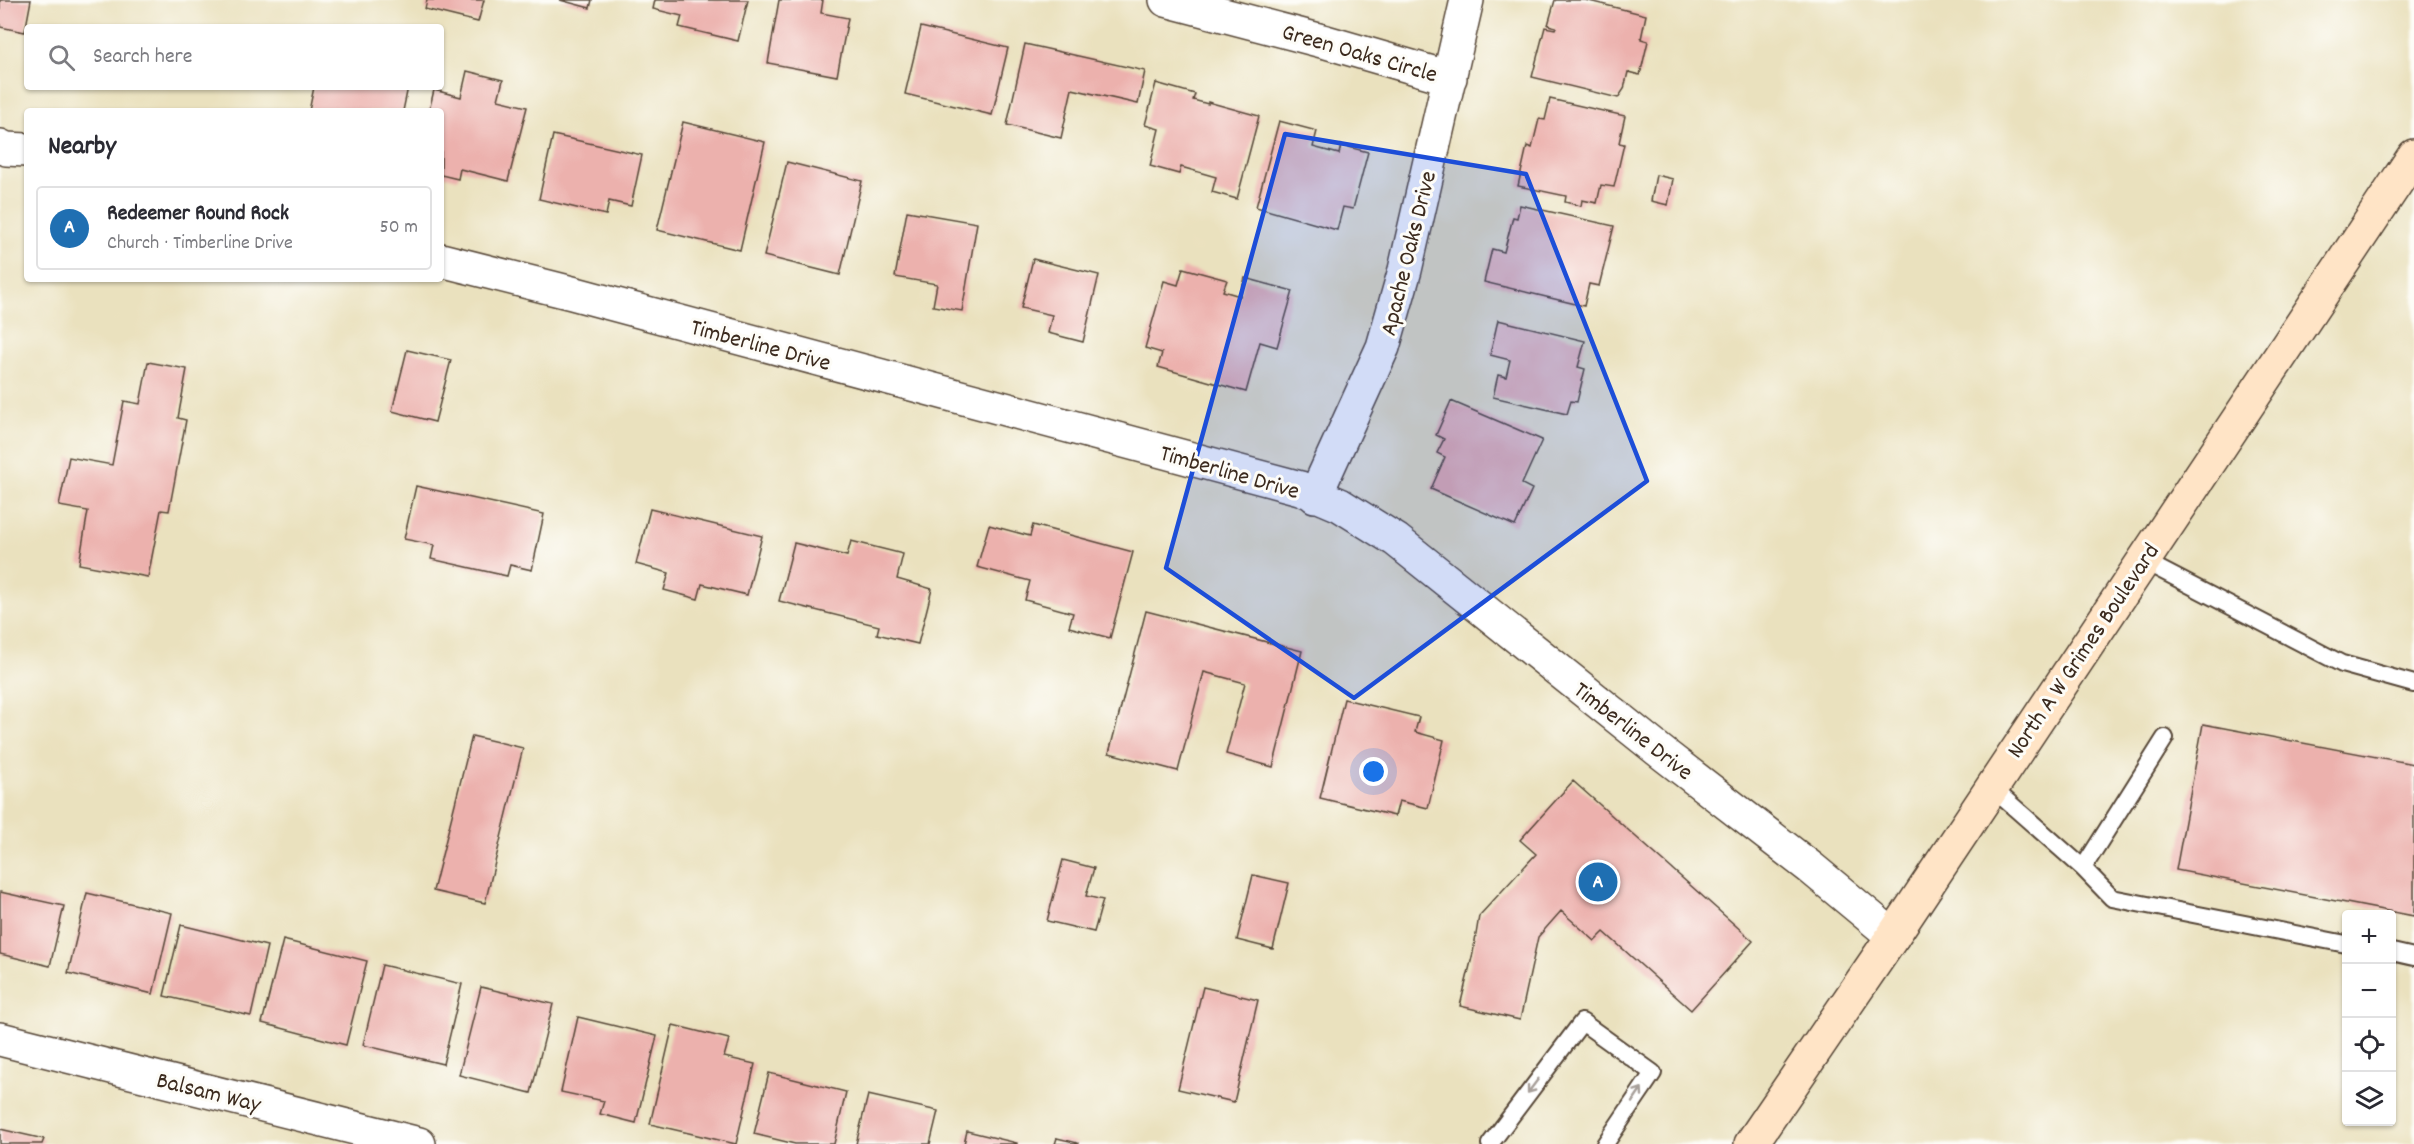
<!DOCTYPE html>
<meta charset="utf-8">
<style>
:root{--surface:#fff;--page:#f2f2f3;--text:#2b2b33;--muted:#7c7c81;--line:#e1e1e2;--accent:#1f6fb2}
body{margin:0;font-family:Dekko,sans-serif;background:var(--page);color:var(--text)}
.controls{position:absolute;right:18px;bottom:18px;display:grid;overflow:hidden;border-radius:6px;box-shadow:0 2px 4px #0004}
.controls button{width:54px;height:54px;display:grid;place-items:center;padding:0;border:0;border-bottom:2px solid var(--line);background:var(--surface);color:var(--text);font:30px sans-serif}
.you{position:absolute;left:1374px;top:772px;width:21px;height:21px;margin:-15px;border:4px solid #fff;border-radius:50%;background:#1a73e8;box-shadow:0 0 0 9px #1a73e833}
.badge{display:grid;place-items:center;width:39px;height:39px;border-radius:50%;background:var(--accent);color:#fff;font-size:20px;font-weight:700}
.pin{position:absolute;translate:-50% -50%;border:3px solid #fff;box-shadow:0 2px 6px #0006}
.list{margin:0;padding:0;list-style:none}
h2{display:flex;justify-content:space-between;align-items:center;height:78px;margin:0;padding:0 24px;font-size:26px}
h2 small{font-size:20px;font-weight:400;color:var(--muted)}
.list li{display:grid;grid-template-columns:39px 1fr auto;gap:18px;align-items:center;box-sizing:border-box;height:84px;margin:0 12px 12px;padding:0 12px;border:2px solid var(--line);border-radius:6px}
.list b{display:block;font-size:22px;white-space:nowrap}
.list p{margin:0;font-size:20px;white-space:nowrap;color:var(--muted)}
.list em{font-size:20px;font-style:normal;color:var(--muted)}
.icon{flex:none;width:33px;height:33px;fill:none;stroke:currentColor;stroke-width:2;stroke-linecap:round;stroke-linejoin:round}
.map{position:relative;flex:none;width:2414px;height:1144px;overflow:hidden}
.search{position:absolute;background:var(--surface);box-shadow:0 2px 4px #0004;left:24px;top:24px;width:420px;height:66px;display:flex;align-items:center;gap:15px;box-sizing:border-box;padding:0 21px;border-radius:6px;color:var(--muted);font-size:22px}
.panel{position:absolute;background:var(--surface);box-shadow:0 2px 4px #0004;left:24px;top:108px;width:420px;height:174px;border-radius:6px}
.map>svg:first-child{display:block}
.building{fill:#ecb1ad}
.lines{fill:none;stroke-linecap:round;stroke-linejoin:round}
.lane-casing{stroke:#554536;stroke-width:20}
.street-casing{stroke:#554536;stroke-width:36}
.secondary-casing{stroke:#554536;stroke-width:36}
.lane{stroke:#fff;stroke-width:16}
.street{stroke:#fff;stroke-width:33}
.secondary{stroke:#ffe4c6;stroke-width:33}
.oneway{stroke:#a79f9a}
.marked{fill:#1d4ed8;fill-opacity:0.2;stroke:#1d4ed8;stroke-width:4.5;stroke-linejoin:round}
.labels{text-anchor:middle;stroke-width:6;stroke-linejoin:round;paint-order:stroke}
.street-label{font-size:24px;fill:#3b2a1e;stroke:#fdfcf7}
</style>
<div class="map">
<svg width="2414" height="1144" viewBox="0 0 2414 1144">
<rect width="100%" height="100%" fill="#fdfcf7"/>
<filter id="ink" filterUnits="userSpaceOnUse"><feTurbulence type="fractalNoise" baseFrequency=".0167" numOctaves="2"/><feDisplacementMap in="SourceGraphic" scale="12" xChannelSelector="R" yChannelSelector="G"/><feConvolveMatrix kernelMatrix="1 2 1 2 8 2 1 2 1" color-interpolation-filters="sRGB"/></filter>
<filter id="wash" filterUnits="userSpaceOnUse"><feTurbulence type="fractalNoise" baseFrequency=".008" numOctaves="4" result="noise"/><feDisplacementMap in="SourceGraphic" scale="24" xChannelSelector="R" yChannelSelector="G"/><feGaussianBlur stdDeviation="1.35" result="paint"/><feColorMatrix in="noise" values="0 0 0 0 0 0 0 0 0 0 0 0 0 0 0 0 0 1.4 0 .05"/><feComposite in="paint" operator="in"/></filter>
<g filter="url(#wash)">
<rect width="100%" height="100%" fill="#eae1be"/>
<g id="blocks">
<!-- building -->
<path class="building" d="M0,0H31L25,32L0,27Z
M427,0H484L478,22L425,9Z
M560,0H592L590,8Z
M655,0H748L738,41L679,27L682,16L653,9Z
M779,0H823L821,13L848,18L837,76L768,63Z
M1555,0H1585L1646,15L1641,39L1648,41L1640,75L1628,72L1624,89L1618,98L1532,77L1545,27L1555,29L1556,27L1548,25Z
M921,27L1008,48L992,115L905,94Z
M1025,44L1145,71L1138,104L1072,89L1061,138L1007,125Z
M467,71L503,80L498,100L527,107L508,181L460,169L458,179L441,175V111H429L434,90L461,97Z
M1156,83L1195,94L1193,100L1208,104V102L1259,116L1237,199L1212,192L1216,177L1181,167L1179,174L1150,166L1159,129L1145,125Z
M314,87H408L403,111H309Z
M1550,99L1625,116L1619,143L1624,144L1614,187L1601,185L1597,203L1582,200L1581,206L1565,202L1566,196L1518,186L1527,146L1532,148L1539,119L1545,120Z
M1279,121L1317,131L1313,147L1339,154L1341,145L1368,152L1353,209L1343,207L1337,230L1256,207Z
M683,122L765,142L740,250L657,230Z
M553,135L642,155L631,206L609,201L606,215L539,199Z
M787,162L862,181L840,275L764,256Z
M1656,175L1673,179L1668,205L1651,201Z
M1520,205L1614,226L1599,286L1589,284L1584,306L1484,282L1492,249L1504,252L1513,217L1517,218Z
M907,211L977,223L962,311L933,306L937,284L895,277Z
M1033,259L1099,275L1083,342L1048,333L1052,315L1021,308Z
M1183,268L1227,280L1223,291L1240,296L1245,278L1293,291L1277,347L1260,342L1246,392L1158,367L1162,353L1145,348L1164,281L1178,285Z
M1498,320L1585,341L1578,367L1585,369L1577,402L1571,401L1567,414L1493,397L1498,375L1506,377L1510,360L1490,355Z
M407,350L451,360L435,422L392,411Z
M148,362L187,369L178,418L186,420L169,511L161,510L148,577L79,564L88,511L59,506L69,457L112,465L124,401L140,404Z
M1451,401L1542,440L1522,484L1532,489L1515,526L1431,489L1445,457L1437,453L1444,439L1436,435Z
M416,486L544,514L532,570L510,565L507,576L431,559L434,545L404,539Z
M650,509L762,536L747,595L702,584L698,599L664,590L669,573L636,564Z
M989,525L1030,536L1033,525L1133,552L1110,638L1069,627L1073,613L1025,600L1030,581L977,567Z
M851,541L903,554L897,579L932,589L918,644L877,634L879,626L779,601L794,543L847,556Z
M1146,611L1302,651L1273,767L1226,754L1245,683L1204,672L1178,771L1109,753Z
M1344,699L1419,717L1415,732L1444,740L1428,808L1399,801L1395,816L1320,798Z
M2203,724L2414,764V916L2176,870Z
M472,736L523,748L485,903L433,891Z
M1573,781L1753,941L1691,1010L1604,932L1595,941L1561,911L1538,937L1520,1020L1460,1006L1473,953L1479,916L1536,854L1520,840Z
M1063,860L1094,868L1086,896L1103,900L1094,932L1047,921Z
M1253,875L1289,883L1273,949L1237,940Z
M0,892L64,906L50,966L0,954Z
M87,893L172,913L153,994L68,973Z
M181,925L267,946L251,1016L164,996Z
M283,940L367,961L346,1045L262,1023Z
M382,965L462,984L443,1064L363,1045Z
M481,987L553,1004L531,1093L459,1075Z
M1203,987L1258,1000L1234,1102L1178,1089Z
M578,1017L657,1036L636,1123L600,1114L604,1101L561,1092Z
M673,1025L729,1039L724,1057L755,1064L736,1144L650,1124Z
M769,1073L846,1092L834,1144H795L754,1134Z
M868,1095L938,1111L930,1144H856Z
M0,1129L44,1139L42,1144H0Z
M967,1131L1017,1143V1144H964Z
M1057,1138L1078,1143V1144H1055Z"/>
</g>
</g>
<g filter="url(#ink)">
<use href="#blocks" fill-opacity="0" stroke="#554536" stroke-width="1.5"/>
<g class="lines">
<!-- lane casing -->
<g class="lane-casing">
<path id="lane" d="M2142,560L2342,664L2414,684
M1991,787L2083,868L2112,898L2346,944
M2083,868L2165,738
M2392,952L2414,957
M1490,1144L1582,1022L1653,1073L1605,1144"/>
</g>
<!-- street casing -->
<g class="street-casing">
<path id="street" d="M1166,0L1326,42L1450,78
M0,146L6,149L27,150
M441,260L572,293L1300,488L1340,505L1396,540L1662,753L1811,868L1893,936
M1315,496L1383,347L1405,270L1467,0
M0,1039L419,1144"/>
</g>
<!-- secondary casing -->
<g class="secondary-casing">
<path id="secondary" d="M1751,1144L1893,936L2414,156"/>
</g>
<!-- lane -->
<use href="#lane" class="lane"/>
<!-- street -->
<use href="#street" class="street"/>
<!-- secondary -->
<use href="#secondary" class="secondary"/>
</g>
<!-- one-way arrows -->
<defs><path id="oneway-shaft" d="M-6 0H5M1.5-3L5.5 0L1.5 3" fill="none" stroke-width="1.6" stroke-linecap="round" stroke-linejoin="round" transform="scale(1.5)"/></defs>
<g class="oneway">
<use href="#oneway-shaft" transform="translate(1533 1086) rotate(127)"/>
<use href="#oneway-shaft" transform="translate(1637 1095) rotate(-56)"/>
</g>
</g>
<!-- marked area -->
<path class="marked" d="M1285,134L1526,174L1647,481L1354,698L1166,568Z"/>
<g class="labels">
<!-- street labels -->
<g class="street-label">
<text transform="translate(1360 52) rotate(16)" y="8">Green Oaks Circle</text>
<text transform="translate(1407 253) rotate(-76)" y="8">Apache Oaks Drive</text>
<text transform="translate(761 344) rotate(15)" y="8">Timberline Drive</text>
<text transform="translate(1230 471) rotate(16)" y="8">Timberline Drive</text>
<text transform="translate(2082 650) rotate(-56)" y="8">North A W Grimes Boulevard</text>
<text transform="translate(1634 730) rotate(38)" y="8">Timberline Drive</text>
<text transform="translate(209 1091) rotate(14)" y="8">Balsam Way</text>
</g>
</g>
</svg>
<div class="controls">
<button>+</button>
<button>−</button>
<button><svg class="icon" aria-label="locate" viewBox="0 0 24 24"><circle cx="12" cy="12" r="6"/><path d="M12 2v4M12 18v4M2 12h4M18 12h4"/></svg></button>
<button><svg class="icon" aria-label="layers" viewBox="0 0 24 24"><path d="M12 4l9 5-9 5-9-5zM3 14l9 5 9-5"/></svg></button>
</div>
<div class="you"></div>
<div class="pin badge" style="left:1598px;top:882px">A</div>
<div class="search"><svg class="icon" aria-label="search" viewBox="0 0 24 24"><circle cx="10" cy="10" r="6"/><path d="M15 15l6 6"/></svg>Search here</div>
<section class="panel">
<h2>Nearby<small></small></h2>
<ul class="list">
<li><span class="badge">A</span><div><b>Redeemer Round Rock</b><p>Church · Timberline Drive</p></div><em>50 m</em></li>
</ul>
</section>
</div>
